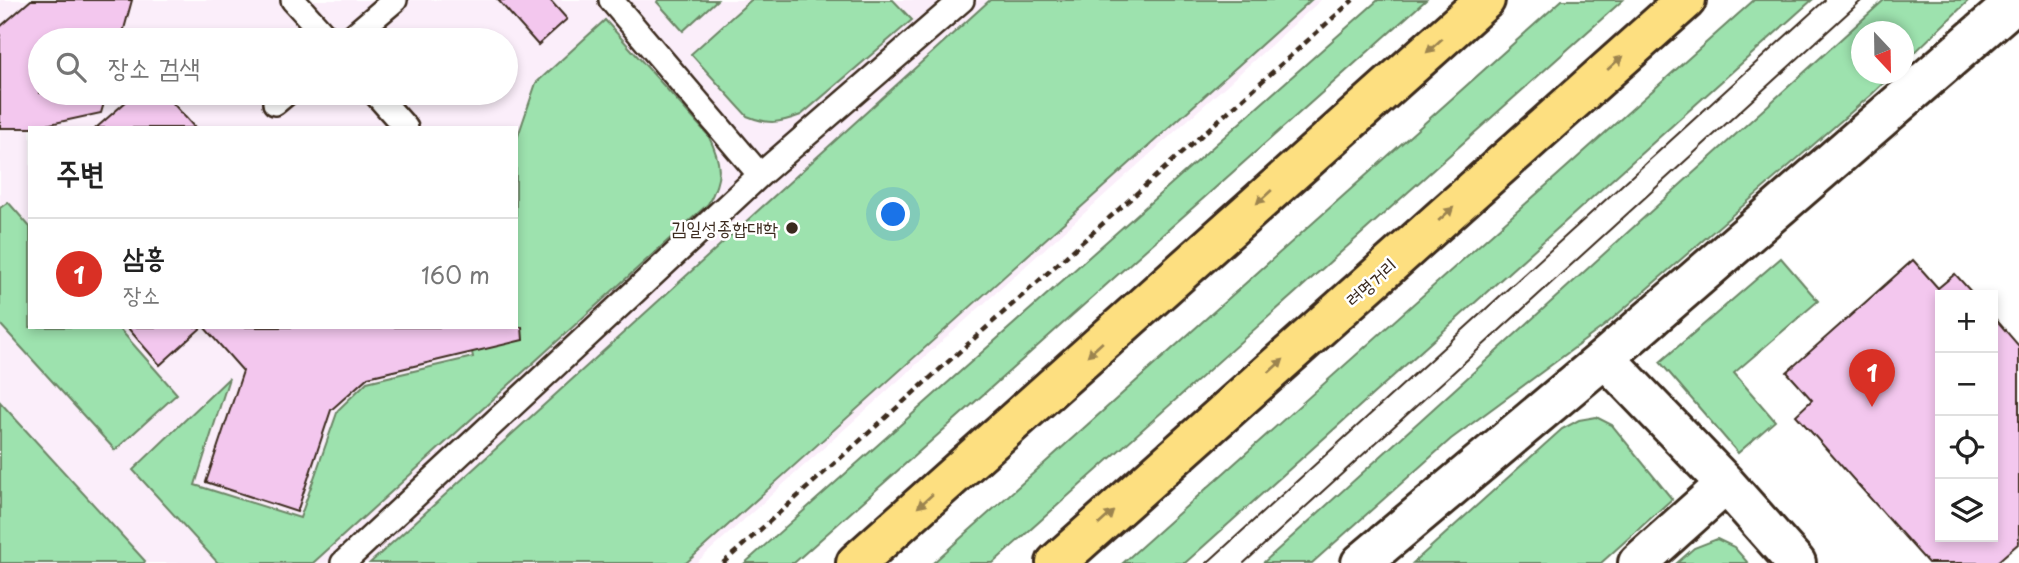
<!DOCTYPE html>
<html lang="ko">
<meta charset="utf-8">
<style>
:root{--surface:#fff;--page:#f2f2f2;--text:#222;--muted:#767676;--line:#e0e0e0;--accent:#d93025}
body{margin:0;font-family:"Playpen Sans","Poor Story",sans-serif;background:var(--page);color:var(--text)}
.controls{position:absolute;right:21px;bottom:21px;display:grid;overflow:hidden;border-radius:0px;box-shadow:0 4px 10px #0003}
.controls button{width:63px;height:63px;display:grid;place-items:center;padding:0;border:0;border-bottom:2px solid var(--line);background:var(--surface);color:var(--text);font:35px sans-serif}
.compass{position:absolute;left:1851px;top:21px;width:63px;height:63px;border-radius:50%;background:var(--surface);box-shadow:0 4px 10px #0003;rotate:158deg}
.you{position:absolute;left:894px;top:215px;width:24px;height:24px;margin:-18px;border:5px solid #fff;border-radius:50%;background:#1a73e8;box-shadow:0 0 0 10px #1a73e833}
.badge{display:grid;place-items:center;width:46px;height:46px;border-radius:50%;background:var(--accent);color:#fff;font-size:23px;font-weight:700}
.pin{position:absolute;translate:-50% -58px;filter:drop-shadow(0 2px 4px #0008)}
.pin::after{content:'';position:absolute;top:37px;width:24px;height:21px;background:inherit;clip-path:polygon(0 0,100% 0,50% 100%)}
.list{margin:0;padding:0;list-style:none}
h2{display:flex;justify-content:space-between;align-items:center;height:91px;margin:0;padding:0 28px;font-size:30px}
h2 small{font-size:23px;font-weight:400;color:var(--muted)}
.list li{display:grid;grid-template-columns:46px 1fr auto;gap:21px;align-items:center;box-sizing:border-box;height:112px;padding:0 28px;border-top:2px solid var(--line)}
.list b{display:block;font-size:26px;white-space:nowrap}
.list p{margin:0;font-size:23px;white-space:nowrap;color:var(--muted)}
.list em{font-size:23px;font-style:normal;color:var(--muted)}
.icon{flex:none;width:38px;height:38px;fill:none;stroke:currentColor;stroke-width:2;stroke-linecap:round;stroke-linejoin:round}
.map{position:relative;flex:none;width:2019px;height:563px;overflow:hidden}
.search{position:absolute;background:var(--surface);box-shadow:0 4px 10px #0003;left:28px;top:28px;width:490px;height:77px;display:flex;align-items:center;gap:18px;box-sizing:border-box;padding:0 24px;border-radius:38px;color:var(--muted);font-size:26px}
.panel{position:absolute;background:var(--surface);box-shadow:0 4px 10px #0003;left:28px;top:126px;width:490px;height:203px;border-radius:0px}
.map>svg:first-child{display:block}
.built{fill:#fbeefa;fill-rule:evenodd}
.green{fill:#9de2ae;stroke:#6c8666;stroke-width:2}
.building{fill:#f3c7ee;stroke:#3b2a1e;stroke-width:2}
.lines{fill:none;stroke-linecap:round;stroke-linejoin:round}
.service-casing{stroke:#3b2a1e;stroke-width:28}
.minor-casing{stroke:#3b2a1e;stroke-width:44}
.trunk-casing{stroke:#3b2a1e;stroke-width:44}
.path{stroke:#3b2a1e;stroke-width:4.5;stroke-dasharray:7 5;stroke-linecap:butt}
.service{stroke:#fff;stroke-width:23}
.minor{stroke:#fff;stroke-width:38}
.trunk{stroke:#fddf80;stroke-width:38}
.tram{stroke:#3b2a1e;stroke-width:2}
.oneway{fill:#9c844f}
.poi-dot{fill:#3b2a1e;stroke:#fff;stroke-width:2.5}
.labels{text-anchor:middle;stroke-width:5;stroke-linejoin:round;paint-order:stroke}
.poi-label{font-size:19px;fill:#3b2a1e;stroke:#fff;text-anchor:end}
.street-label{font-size:19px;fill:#3b2a1e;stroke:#fff}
</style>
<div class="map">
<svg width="2019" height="563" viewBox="0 0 2019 563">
<rect width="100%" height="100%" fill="#fff"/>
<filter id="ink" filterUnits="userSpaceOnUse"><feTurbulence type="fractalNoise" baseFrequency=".0143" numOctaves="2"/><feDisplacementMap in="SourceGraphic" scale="14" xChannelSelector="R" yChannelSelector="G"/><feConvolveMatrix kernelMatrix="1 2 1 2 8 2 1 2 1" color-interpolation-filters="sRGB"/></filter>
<g filter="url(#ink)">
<!-- built -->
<path class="built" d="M0,0H1321L696,563H0ZM40,40H506V93H40ZM30,128H516V327H30Z"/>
<!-- green -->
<path class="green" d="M658,0H717L683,31L657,2Z
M751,0H893L912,20L801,115C779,123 769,125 747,116L691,54Z
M990,0H1311L686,563H370Z
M1378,0H1426L794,563H745Z
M1562,0H1623L993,563H933Z
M1754,0H1812L1185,563H1123Z
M1884,0H1969L1904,63V32H1862V74H1893L1872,94L1604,326L1451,439L1312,563H1263Z
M605,20L708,135C722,163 723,177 708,204L313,563H218L133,470L229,378L195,485L300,518L338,410L367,382L473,357L467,327H516V142L536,83Z
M8,202L30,227V327H118L177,394L115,450L0,324V208Z
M1781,258L1818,301L1734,373L1775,421L1738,453L1660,362Z
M0,402L145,561L144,563H0Z
M1596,417L1612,425L1672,499L1601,563H1413L1562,429L1579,420Z
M1717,539L1734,547L1748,563H1677L1694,548Z"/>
<!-- building -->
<path class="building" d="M31,0H132L121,40H40V93H107L101,113L32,128H0V27Z
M498,0H550L567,19L538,45Z
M136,93H164L195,128H96Z
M1913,260L1938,288L1955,274L1974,295H1940V537H1993V316L2019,346V543L1996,563H1928L1796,415L1812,400L1787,372Z
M127,327H202L160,365Z
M204,327H522L523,340L368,377L331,410L297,512L206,482L243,371Z"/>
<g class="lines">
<!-- service casing -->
<g class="service-casing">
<path id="service" d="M293,0L329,40
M611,0L760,175
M348,40L395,0
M375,93L406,128
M275,103L287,93
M343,563L760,175L962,0"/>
</g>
<!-- minor casing -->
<g class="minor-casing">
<path id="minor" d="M1605,358L1726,484L1638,563
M1726,484L1796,563
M1361,563L1605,358L2018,0"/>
</g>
<!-- trunk casing -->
<g class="trunk-casing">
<path id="trunk" d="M856,563L1485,0
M1056,563L1686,0"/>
</g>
<!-- path -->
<path class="path" d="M723,563L1353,0"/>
<!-- service -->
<use href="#service" class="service"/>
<!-- minor -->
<use href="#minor" class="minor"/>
<!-- trunk -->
<use href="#trunk" class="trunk"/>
<!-- tram -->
<path class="tram" d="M1207,563L1825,0
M1244,563L1862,0"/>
</g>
<!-- one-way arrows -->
<defs><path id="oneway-solid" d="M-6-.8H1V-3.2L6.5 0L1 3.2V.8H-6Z" transform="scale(1.75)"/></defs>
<g class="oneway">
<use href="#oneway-solid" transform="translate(1434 46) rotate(138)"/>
<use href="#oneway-solid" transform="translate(1615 63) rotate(-42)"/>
<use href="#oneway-solid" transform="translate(1264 197) rotate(138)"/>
<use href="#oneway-solid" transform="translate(1446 214) rotate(-42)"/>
<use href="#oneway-solid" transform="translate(1095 349) rotate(138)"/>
<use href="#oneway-solid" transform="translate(1276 366) rotate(-42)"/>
<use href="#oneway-solid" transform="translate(925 501) rotate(138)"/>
<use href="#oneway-solid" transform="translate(1106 518) rotate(-42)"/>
</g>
</g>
<!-- markers -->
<circle class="poi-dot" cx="792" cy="228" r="7"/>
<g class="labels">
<!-- poi labels -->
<g class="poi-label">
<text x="778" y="235">김일성종합대학</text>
</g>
<!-- street labels -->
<g class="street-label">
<text transform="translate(1371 282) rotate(-42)" y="7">려명거리</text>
</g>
</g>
</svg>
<div class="controls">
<button>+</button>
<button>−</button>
<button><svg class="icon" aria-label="locate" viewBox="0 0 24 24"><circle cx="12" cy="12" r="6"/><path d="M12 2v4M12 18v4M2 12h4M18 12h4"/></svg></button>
<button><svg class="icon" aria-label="layers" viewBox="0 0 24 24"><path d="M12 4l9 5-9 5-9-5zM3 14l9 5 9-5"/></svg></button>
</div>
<svg class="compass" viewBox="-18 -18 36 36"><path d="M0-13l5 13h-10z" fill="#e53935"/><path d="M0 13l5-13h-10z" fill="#767676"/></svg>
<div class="you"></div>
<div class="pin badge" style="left:1872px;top:407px">1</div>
<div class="search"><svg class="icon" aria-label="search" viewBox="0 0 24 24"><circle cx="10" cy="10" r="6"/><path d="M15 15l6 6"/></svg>장소 검색</div>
<section class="panel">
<h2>주변<small></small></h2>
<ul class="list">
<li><span class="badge">1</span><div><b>삼흥</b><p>장소</p></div><em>160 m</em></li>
</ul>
</section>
</div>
